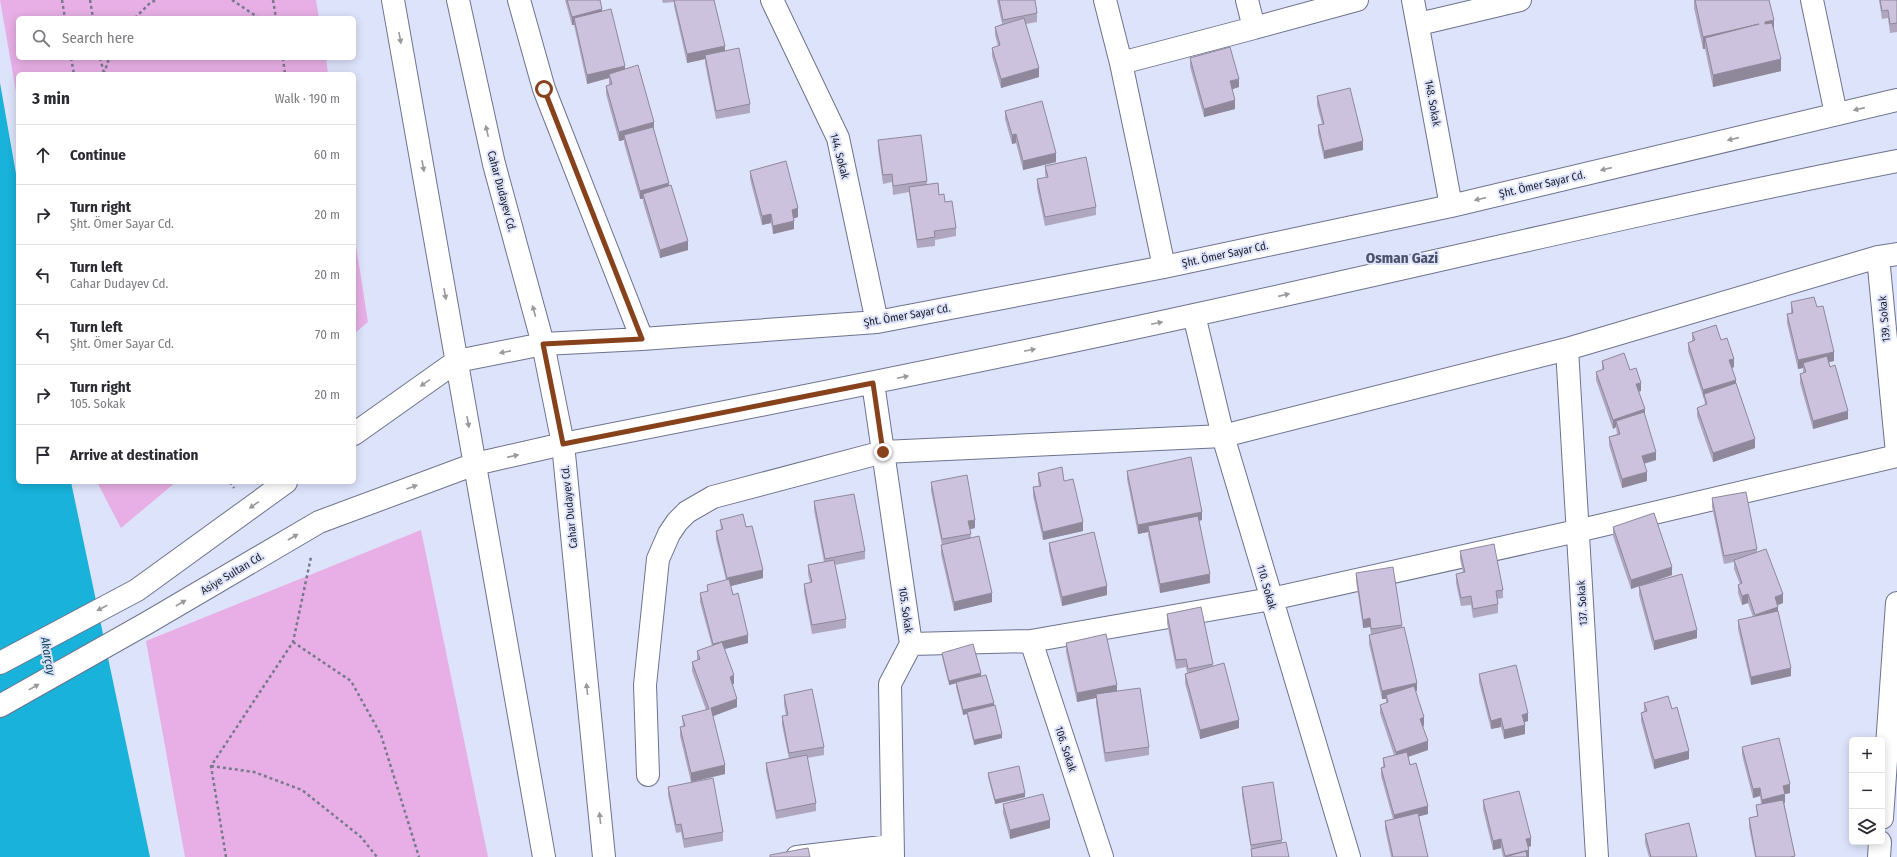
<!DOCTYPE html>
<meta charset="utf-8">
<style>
:root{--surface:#fff;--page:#f7f7f7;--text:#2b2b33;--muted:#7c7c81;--line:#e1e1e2}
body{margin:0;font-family:"Fira Sans Condensed",sans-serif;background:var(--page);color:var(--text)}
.controls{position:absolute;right:12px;bottom:12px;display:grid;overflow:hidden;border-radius:6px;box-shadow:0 2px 10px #0003}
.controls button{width:36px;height:36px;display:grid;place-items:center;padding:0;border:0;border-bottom:1px solid var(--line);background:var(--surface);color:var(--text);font:20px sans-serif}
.stop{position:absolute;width:12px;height:12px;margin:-9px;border:3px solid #87421b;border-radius:50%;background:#fff}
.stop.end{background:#87421b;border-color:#fff;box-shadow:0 1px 4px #0008}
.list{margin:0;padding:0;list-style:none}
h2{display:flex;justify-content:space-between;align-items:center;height:52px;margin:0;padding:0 16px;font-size:17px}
h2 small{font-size:13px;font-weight:400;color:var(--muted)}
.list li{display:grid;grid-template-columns:26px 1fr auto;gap:12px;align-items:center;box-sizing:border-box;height:60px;padding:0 16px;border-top:1px solid var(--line)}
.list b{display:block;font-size:15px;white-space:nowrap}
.list p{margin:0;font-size:13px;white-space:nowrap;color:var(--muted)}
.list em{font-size:13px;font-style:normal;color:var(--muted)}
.icon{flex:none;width:22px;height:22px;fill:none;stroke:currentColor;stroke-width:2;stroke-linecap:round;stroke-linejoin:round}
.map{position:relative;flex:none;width:1897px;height:857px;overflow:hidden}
.search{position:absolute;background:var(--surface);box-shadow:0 2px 10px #0003;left:16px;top:16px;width:340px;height:44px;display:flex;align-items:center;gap:10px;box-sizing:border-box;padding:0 14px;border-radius:6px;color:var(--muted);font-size:15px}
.panel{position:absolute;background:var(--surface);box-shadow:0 2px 10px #0003;left:16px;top:72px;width:340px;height:412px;border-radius:6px}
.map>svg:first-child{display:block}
.green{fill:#e7afe5}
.water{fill:#18b2db}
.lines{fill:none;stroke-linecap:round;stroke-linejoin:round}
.minor-casing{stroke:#6d738d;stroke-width:24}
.major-casing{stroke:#6d738d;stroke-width:24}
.path{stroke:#767a8b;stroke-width:2.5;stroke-dasharray:3 3;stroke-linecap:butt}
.minor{stroke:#fff;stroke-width:22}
.major{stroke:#fff;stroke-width:22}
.wall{fill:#afa7bf}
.shaded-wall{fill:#8f889b}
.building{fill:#ccc2de;stroke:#8f889b}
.oneway{fill:#98989d}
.route{stroke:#87421b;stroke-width:5}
.labels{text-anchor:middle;stroke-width:4;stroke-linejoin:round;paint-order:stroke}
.street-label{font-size:11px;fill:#191b26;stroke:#dde3fa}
.water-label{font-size:12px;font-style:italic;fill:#084455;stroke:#dde3fa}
.district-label{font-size:15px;font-weight:bold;fill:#4a5068;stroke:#dde3fa}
</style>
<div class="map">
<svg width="1897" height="857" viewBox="0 0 1897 857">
<rect width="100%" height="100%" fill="#dde3fa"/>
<!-- green -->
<path class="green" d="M0,0H316L319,18H18V58H326L328,74H18V103Z
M354,233L368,322L354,334Z
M97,482H176L121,528Z
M421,530L488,857H185L146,641Z"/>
<!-- water -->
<path class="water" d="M0,83L18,185V482H71L150,857H0Z"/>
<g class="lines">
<!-- minor casing -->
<g class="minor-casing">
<path id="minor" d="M519,0L544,89L642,339
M772,0L838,138L877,322
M1105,0L1121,63L1164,267
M1413,0L1451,206
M1812,0L1836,114
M1419,24L1520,0
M1254,28L1357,0
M1121,63L1254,28L1247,0
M1878,257L1897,453
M1194,315L1223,436L1349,857
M543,344L642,339L877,322L1164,267L1451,206L1897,100
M1567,349L1597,857
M873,383L911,644L890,684L893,857
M563,444C773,403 984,361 1194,315C1428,264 1662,207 1897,161
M1031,641L1102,857
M911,644L1031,641L1271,599L1577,531L1897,456
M648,775L645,685L658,559L669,534L677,522L687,512L713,497L883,452L1223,436L1567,349L1878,257L1897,254
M1882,818L1897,603
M797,857L891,846
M1879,857L1880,842"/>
</g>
<!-- major casing -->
<g class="major-casing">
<path id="major" d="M393,0L544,857
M458,0L494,164L543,344L563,444L604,857
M354,434L457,361L543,344
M0,663L137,590L286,482
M0,706L147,623L319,522L475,464L563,444"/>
</g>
<!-- path -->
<path class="path" d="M62,0L65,18
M90,0L93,18
M232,0L259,18
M273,0L276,18
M135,18L151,2L158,0
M71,58L74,74
M100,58L104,73
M283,58L285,74
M104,74L109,58
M230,482L234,488
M293,642L351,681L381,735L419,857
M211,766L254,772L302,790L361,837L377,857
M226,857L211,766L293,642L311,557"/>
<!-- minor -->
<use href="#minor" class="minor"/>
<!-- major -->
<use href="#major" class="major"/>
</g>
<!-- wall -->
<path class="wall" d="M565,0H600L602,12L625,69L654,131L669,186L688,250L660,258L643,202V199H640L624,143V140L619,141L606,94V86L609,85V78L587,84L574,25H572Z
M662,0H714L725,51L750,104V113L716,119L705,63V59L687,63L674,6V2L663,3Z
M997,0H1036H1035L1037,13V22L1026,24L1039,77L1001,88L992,56V48L998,46L995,35V27L1002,24Z
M1694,0H1769L1781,71L1713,87L1705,49H1703L1694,8Z
M1879,0H1897V32L1890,33L1888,18L1882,19Z
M1190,58L1239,87L1232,89L1235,109L1204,117L1190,67Z
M1317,96L1363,150L1324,159L1318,133V125L1322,124L1317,105Z
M1005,111L1056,162L1023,170L1016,143L1012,144L1005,119Z
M878,140L927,181V184L939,195L945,202L956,228V236L935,240V246L917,248L909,192L893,195L892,182L883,184L878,149Z
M1045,166L1096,207V215L1045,226L1037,188V179L1046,178L1045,174Z
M750,171L798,217L794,218V229L773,234L771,223L762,225L750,179Z
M1791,302L1817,307L1834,361L1829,362L1848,419L1813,429L1800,383V374L1803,373V368L1798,369L1787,323V314L1791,313Z
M1692,333L1721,340L1734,367L1732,368L1736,383L1755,448L1713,462L1697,416V408L1705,405L1704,399L1688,351V343L1692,341Z
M1602,361L1641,391L1639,392L1656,460L1644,464L1647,481L1622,488L1609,445V437L1617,434L1616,427L1613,429L1596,380V372L1602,370Z
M1127,471L1202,520L1199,521L1210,583L1160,593L1148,535V532L1138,534L1127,479Z
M1038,473L1064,481L1083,531L1043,540L1033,496V487L1039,486L1038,481Z
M931,482L975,528L970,529L971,538L992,602L954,611L941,554V545H942L931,491Z
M1712,498L1757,549V552L1783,603L1777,605L1778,612L1791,676L1751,685L1738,629V620L1753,617L1748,603L1742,605L1738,593V585L1740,584L1734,569V562L1724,564L1712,507Z
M814,501L865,551V559L835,565L846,619V628L812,634L804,592V584L810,582L808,574V565L824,562L814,510Z
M720,520L746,527L763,578L731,586L748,643L725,649L734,684H732L737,707L713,716L725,774L691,782L680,736V727H683L682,716L706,710L692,671V662L697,660V651L712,646L700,602V593L707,592V585L726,580L716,539V531L721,530Z
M1613,527L1672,575L1640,586L1697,638L1654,650L1639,595V586L1631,589L1613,536Z
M1049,543L1107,595L1062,606L1049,551Z
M1460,551L1503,590V598L1497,599L1498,604V613L1473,618L1471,605L1461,606L1456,583V574L1463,573L1460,559Z
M1356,573L1402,625V627L1417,691H1415L1424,726H1423L1428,750L1408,757L1410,765L1428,814L1419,816L1428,857H1391L1385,829V821L1393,819L1381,776V768L1383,767V758L1394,755L1380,713V705L1386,703V699H1382L1369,644V635H1371L1370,627L1363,628L1356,581Z
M1167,614L1213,664V666L1239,728L1200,739L1185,683V674L1187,673L1186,667L1176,669L1167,623Z
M1066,643L1117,692L1149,747V755L1105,762L1096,703V698L1077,702L1066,652Z
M942,653L981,676L994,706L1002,738L974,745L967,716V714L963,715L956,687V683L949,685L942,657Z
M1479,674L1528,721L1524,722L1525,734L1504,739L1501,727L1491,729L1479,682Z
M784,695L824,747V755L807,758L816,803V811L776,819L766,771V763L789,759L782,725V716H786L784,704Z
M1644,703L1689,759L1654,769L1641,721V713L1644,711Z
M1742,747L1790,793L1785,794V803H1784L1795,857H1755L1749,827V818L1757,816L1756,805L1761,804L1760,796L1753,798L1742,755Z
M988,773L1025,797L995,804L988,777Z
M668,787L723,832V841L684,848L681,832L676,833L668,795Z
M1242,787L1282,840V843L1289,857H1251V850L1242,795Z
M1483,800L1531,846L1528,847L1529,857H1503L1501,848L1493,850L1483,809Z
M1003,804L1050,828L1010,839L1003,813Z
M1645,834L1697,857H1649L1645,843Z"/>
<!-- shaded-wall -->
<path class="shaded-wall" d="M602,9V17L574,18V25H572V17Z
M1774,20V32L1765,34V22Z
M1759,24L1705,38V49H1703V37Z
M725,46V54L705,55V59L687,63V54Z
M1781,59V71L1713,87V75Z
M625,66V75L609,74V78L587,84V75Z
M1039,68V77L1001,88V79Z
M1239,79V87L1230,90V81Z
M1235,100V109L1204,117V109Z
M654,122V131L626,139L624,135V140L619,141V132Z
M1016,134V143L1012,144V135Z
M1363,141V150L1324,159V151Z
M1056,153V162L1023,170V161Z
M669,183V192L643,194V199H640V191Z
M798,208V217L792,219V210Z
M771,214V223L762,225V216Z
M794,221V229L773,234V226Z
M688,241V250L660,258V250Z
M1834,352V361L1804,368L1803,363V368L1798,369V360Z
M1734,359V367L1729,369V360Z
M1736,380V388L1704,394L1703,399V390Z
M1641,383V391L1636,392V384Z
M1645,409V418L1616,421V427L1613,429V420Z
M1848,411V419L1813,429V421Z
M1755,439V448L1713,462V453Z
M1656,452V460L1642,464V456Z
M1647,472V481L1622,488V479Z
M1202,512V520L1149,532L1148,526V532L1138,534V525Z
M975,520V528L968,530V521Z
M1083,522V531L1043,540V532Z
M1672,567V575L1631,589V580Z
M763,570V578L727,587V578Z
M1210,574V583L1160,593V584Z
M1107,586V595L1062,606V597Z
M992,593V602L954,611V602Z
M1748,594V603L1742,605V596Z
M1783,594V603L1775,606V597Z
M1778,607V615L1755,623V615Z
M1370,618V627L1363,628V620Z
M1697,630V638L1654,650V641Z
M748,635V643L713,652V644Z
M1791,668V676L1751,685V677Z
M981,673V677L949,685V681Z
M734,675V684L730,685V677Z
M1417,683V691L1387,698L1386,695V699H1382V691Z
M1117,685V693L1096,694V698L1077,702V693Z
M737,699V707L711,717V708Z
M994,703V707L967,712V714L963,715V710Z
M1528,713V721L1522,723V715Z
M1424,717V726L1420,727V719Z
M1501,718V727L1491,729V721Z
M1239,720V728L1200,739V730Z
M1525,725V734L1504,739V730Z
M1002,734V738L974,745V740Z
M1428,741V750L1396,761V752Z
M1689,751V759L1654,769V760Z
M725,765V774L691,782V773Z
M1790,784V793L1785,794V803L1762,808V800L1783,786Z
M1760,788V796L1753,798V789Z
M1025,793V797L995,804V800Z
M1428,806V814L1394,823V815Z
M1050,820V828L1010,839V830Z
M1531,838V846L1526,848V839Z
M1501,839V848L1493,850V841Z
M1529,850V857H1505V856Z"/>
<!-- building -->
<path class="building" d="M567,0H600L602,9L572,17Z
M674,0H714L725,46L687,54Z
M999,0H1035L1037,13L1003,20Z
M1695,0H1769L1774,20L1765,22V24L1772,23L1781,59L1713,75L1705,38L1759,24L1703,37Z
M1880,0H1897V23L1890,24L1888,10L1882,11Z
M611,9L625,66L587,75L574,18Z
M1024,18L1039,68L1001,79L992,48L1000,45L995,27Z
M1230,47L1239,79L1230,81L1235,100L1204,109L1190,58Z
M739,48L750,104L716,111L705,55Z
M638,65L654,122L619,132L606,86L612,84L609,74Z
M1350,88L1363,141L1324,151L1318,125L1324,124L1317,96Z
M1042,101L1056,153L1023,161L1016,134L1012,135L1005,111Z
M653,127L669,183L640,191L624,135Z
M921,135L927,181L893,186L892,174L883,175L878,140Z
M1086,157L1096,207L1045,217L1037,179L1048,177L1045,166Z
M786,161L798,208L792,210L794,221L773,226L771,214L762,216L750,171Z
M938,183L939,195L944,194L945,202L952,201L956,228L934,231L935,237L917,240L909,187Z
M671,185L688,241L660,250L643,194Z
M1814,297L1817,307L1823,306L1834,352L1798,360L1787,314L1793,313L1791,302Z
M1716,325L1721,340L1727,338L1734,359L1729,360L1736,380L1703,390L1688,343L1695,340L1692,333Z
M1624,353L1630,370L1636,368L1641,383L1636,384L1645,409L1613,420L1596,372L1604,369L1602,361Z
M1827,356L1830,367L1835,365L1848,411L1813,421L1800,374L1806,372L1803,363Z
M1736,383L1755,439L1713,453L1697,408L1707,404L1704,394Z
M1644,412L1656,452L1642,456L1647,472L1622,479L1609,437L1620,434L1616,421Z
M1191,457L1202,512L1138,525L1127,471Z
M1062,467L1064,481L1073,479L1083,522L1043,532L1033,487L1041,486L1038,473Z
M967,475L975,520L968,521L971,534L942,539L931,482Z
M1746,492L1757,549L1724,556L1712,498Z
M854,494L865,551L825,559L814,501Z
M1654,513L1672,567L1631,580L1613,527Z
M743,514L746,527L752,526L763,570L727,578L716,531L723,529L720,520Z
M1198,516L1210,574L1160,584L1148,526Z
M1094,532L1107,586L1062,597L1049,543Z
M979,536L992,593L954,602L941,545Z
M1494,544L1503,590L1496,591L1498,604L1473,609L1471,596L1461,598L1456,574L1465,572L1460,551Z
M1766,549L1783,594L1775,597L1778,607L1755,615L1748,594L1742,596L1738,585L1742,583L1734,560Z
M834,560L846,619L812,625L804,584L812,582L808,565Z
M1393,567L1402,625L1371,629L1370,618L1363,620L1356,573Z
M1682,574L1697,630L1654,641L1639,586Z
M729,579L733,595L738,593L748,635L713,644L700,593L708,591L707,585Z
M1201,607L1213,664L1188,669L1186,659L1176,660L1167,614Z
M1778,611L1791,668L1751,677L1738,620Z
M1404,627L1417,683L1382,691L1369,635Z
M1106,634L1117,685L1077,693L1066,643Z
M722,642L734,675L730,677L737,699L711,708L725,765L691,773L680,727L685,726L682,716L709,709L692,662L700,659L697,651Z
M973,644L981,673L949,681L942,653Z
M1224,663L1239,720L1200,730L1185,674Z
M1516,665L1528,713L1522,715L1525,725L1504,730L1501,718L1491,721L1479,674Z
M986,675L994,703L963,710L956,682Z
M1414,686L1424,717L1420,719L1428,741L1396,752L1380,705L1388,702L1386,695Z
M1140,688L1149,747L1105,753L1096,694Z
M812,689L824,747L789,753L782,716L788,715L784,695Z
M1668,696L1672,709L1677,707L1689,751L1654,760L1641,713L1647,711L1644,703Z
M995,705L1002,734L974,740L967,712Z
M1779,738L1790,784L1783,786L1785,794L1762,800L1760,788L1753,789L1742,747Z
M1407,752L1410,765L1416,763L1428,806L1394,815L1381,768L1385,767L1383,758Z
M807,755L816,803L776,811L766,763Z
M1019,766L1025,793L995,800L988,773Z
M713,778L723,832L684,839L681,824L676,825L668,787Z
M1273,782L1282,840L1251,845L1242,787Z
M1519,791L1531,838L1526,839L1529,850L1505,856L1501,839L1493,841L1483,800Z
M1043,794L1050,820L1010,830L1003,804Z
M1783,800L1795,856L1790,857H1756L1749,818L1758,816L1756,805Z
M1418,813L1428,857H1393L1385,821Z
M1689,823L1697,857H1651L1645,834Z
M1286,842L1289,857H1252L1251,849Z
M808,848L810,857H770V855Z
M1526,851L1527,857H1505Z"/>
<!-- one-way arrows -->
<defs><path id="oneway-solid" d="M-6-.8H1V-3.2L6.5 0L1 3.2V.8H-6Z"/></defs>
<g class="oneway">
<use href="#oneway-solid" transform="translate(400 38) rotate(80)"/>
<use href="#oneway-solid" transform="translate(1859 109) rotate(167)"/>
<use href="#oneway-solid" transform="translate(487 131) rotate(-103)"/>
<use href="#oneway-solid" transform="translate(1733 139) rotate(167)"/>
<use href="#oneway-solid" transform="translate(423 166) rotate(80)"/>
<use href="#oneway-solid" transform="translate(1606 169) rotate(167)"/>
<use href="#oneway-solid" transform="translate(1480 199) rotate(167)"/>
<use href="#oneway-solid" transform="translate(445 294) rotate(80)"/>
<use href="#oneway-solid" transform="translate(1284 295) rotate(-13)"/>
<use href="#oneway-solid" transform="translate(534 311) rotate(-105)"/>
<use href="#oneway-solid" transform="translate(1157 323) rotate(-12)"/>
<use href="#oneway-solid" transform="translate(1030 350) rotate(-12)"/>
<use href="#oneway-solid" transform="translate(505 352) rotate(169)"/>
<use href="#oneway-solid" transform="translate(903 377) rotate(-12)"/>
<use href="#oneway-solid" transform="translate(425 383) rotate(145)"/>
<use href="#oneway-solid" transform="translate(468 422) rotate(80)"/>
<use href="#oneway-solid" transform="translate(513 456) rotate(-13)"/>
<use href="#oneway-solid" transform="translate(412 487) rotate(-20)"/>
<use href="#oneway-solid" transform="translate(254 505) rotate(145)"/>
<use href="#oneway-solid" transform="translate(293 537) rotate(-30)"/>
<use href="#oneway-solid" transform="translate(181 603) rotate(-30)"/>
<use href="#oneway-solid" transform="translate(102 608) rotate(152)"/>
<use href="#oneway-solid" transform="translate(34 687) rotate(-29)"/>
<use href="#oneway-solid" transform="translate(587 689) rotate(-96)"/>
<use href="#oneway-solid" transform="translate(600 818) rotate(-96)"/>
</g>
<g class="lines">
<!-- route -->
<path class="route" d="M544,89L642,339L543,344L563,444L873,383L883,452"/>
</g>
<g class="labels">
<!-- street labels -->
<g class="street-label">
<text transform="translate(1433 103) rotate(80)" y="4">148. Sokak</text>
<text transform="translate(840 156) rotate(75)" y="4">144. Sokak</text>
<text transform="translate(1542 184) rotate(-13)" y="4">Şht. Ömer Sayar Cd.</text>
<text transform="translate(502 191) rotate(75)" y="4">Cahar Dudayev Cd.</text>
<text transform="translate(1225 254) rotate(-12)" y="4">Şht. Ömer Sayar Cd.</text>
<text transform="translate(907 315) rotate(-10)" y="4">Şht. Ömer Sayar Cd.</text>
<text transform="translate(1884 319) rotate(-95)" y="4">139. Sokak</text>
<text transform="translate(569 507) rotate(-96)" y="4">Cahar Dudayev Cd.</text>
<text transform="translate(232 573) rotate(-31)" y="4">Asiye Sultan Cd.</text>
<text transform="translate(1267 587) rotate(74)" y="4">110. Sokak</text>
<text transform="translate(1582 603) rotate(-93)" y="4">137. Sokak</text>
<text transform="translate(906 610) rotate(82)" y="4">105. Sokak</text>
<text transform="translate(1066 749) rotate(72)" y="4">106. Sokak</text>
</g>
<!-- water labels -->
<g class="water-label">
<text transform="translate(48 656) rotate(80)" y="4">Akarçay</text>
</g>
<!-- district labels -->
<g class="district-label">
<text x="1402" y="263">Osman Gazi</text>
</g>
</g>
</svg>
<div class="controls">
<button>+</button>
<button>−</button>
<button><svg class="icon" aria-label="layers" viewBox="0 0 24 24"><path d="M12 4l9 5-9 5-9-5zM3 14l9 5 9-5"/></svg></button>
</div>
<div class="stop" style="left:544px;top:89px"></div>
<div class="stop end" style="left:883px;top:452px"></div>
<div class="search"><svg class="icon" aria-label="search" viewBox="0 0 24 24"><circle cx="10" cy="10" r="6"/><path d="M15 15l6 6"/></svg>Search here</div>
<section class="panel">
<h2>3 min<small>Walk · 190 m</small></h2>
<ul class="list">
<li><svg class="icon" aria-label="ahead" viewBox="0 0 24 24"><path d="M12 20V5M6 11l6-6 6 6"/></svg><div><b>Continue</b></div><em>60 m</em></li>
<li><svg class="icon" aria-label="right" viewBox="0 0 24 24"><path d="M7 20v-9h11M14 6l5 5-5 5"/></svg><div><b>Turn right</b><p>Şht. Ömer Sayar Cd.</p></div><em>20 m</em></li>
<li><svg class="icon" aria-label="left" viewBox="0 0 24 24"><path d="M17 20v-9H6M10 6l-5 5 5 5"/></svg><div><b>Turn left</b><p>Cahar Dudayev Cd.</p></div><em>20 m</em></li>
<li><svg class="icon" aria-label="left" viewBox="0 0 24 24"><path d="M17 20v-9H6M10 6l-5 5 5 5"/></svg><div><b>Turn left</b><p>Şht. Ömer Sayar Cd.</p></div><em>70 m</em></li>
<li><svg class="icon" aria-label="right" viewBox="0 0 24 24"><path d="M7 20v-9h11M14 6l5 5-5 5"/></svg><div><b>Turn right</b><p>105. Sokak</p></div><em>20 m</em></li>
<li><svg class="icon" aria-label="arrive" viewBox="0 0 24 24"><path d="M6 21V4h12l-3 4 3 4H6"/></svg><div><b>Arrive at destination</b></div></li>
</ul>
</section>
</div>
